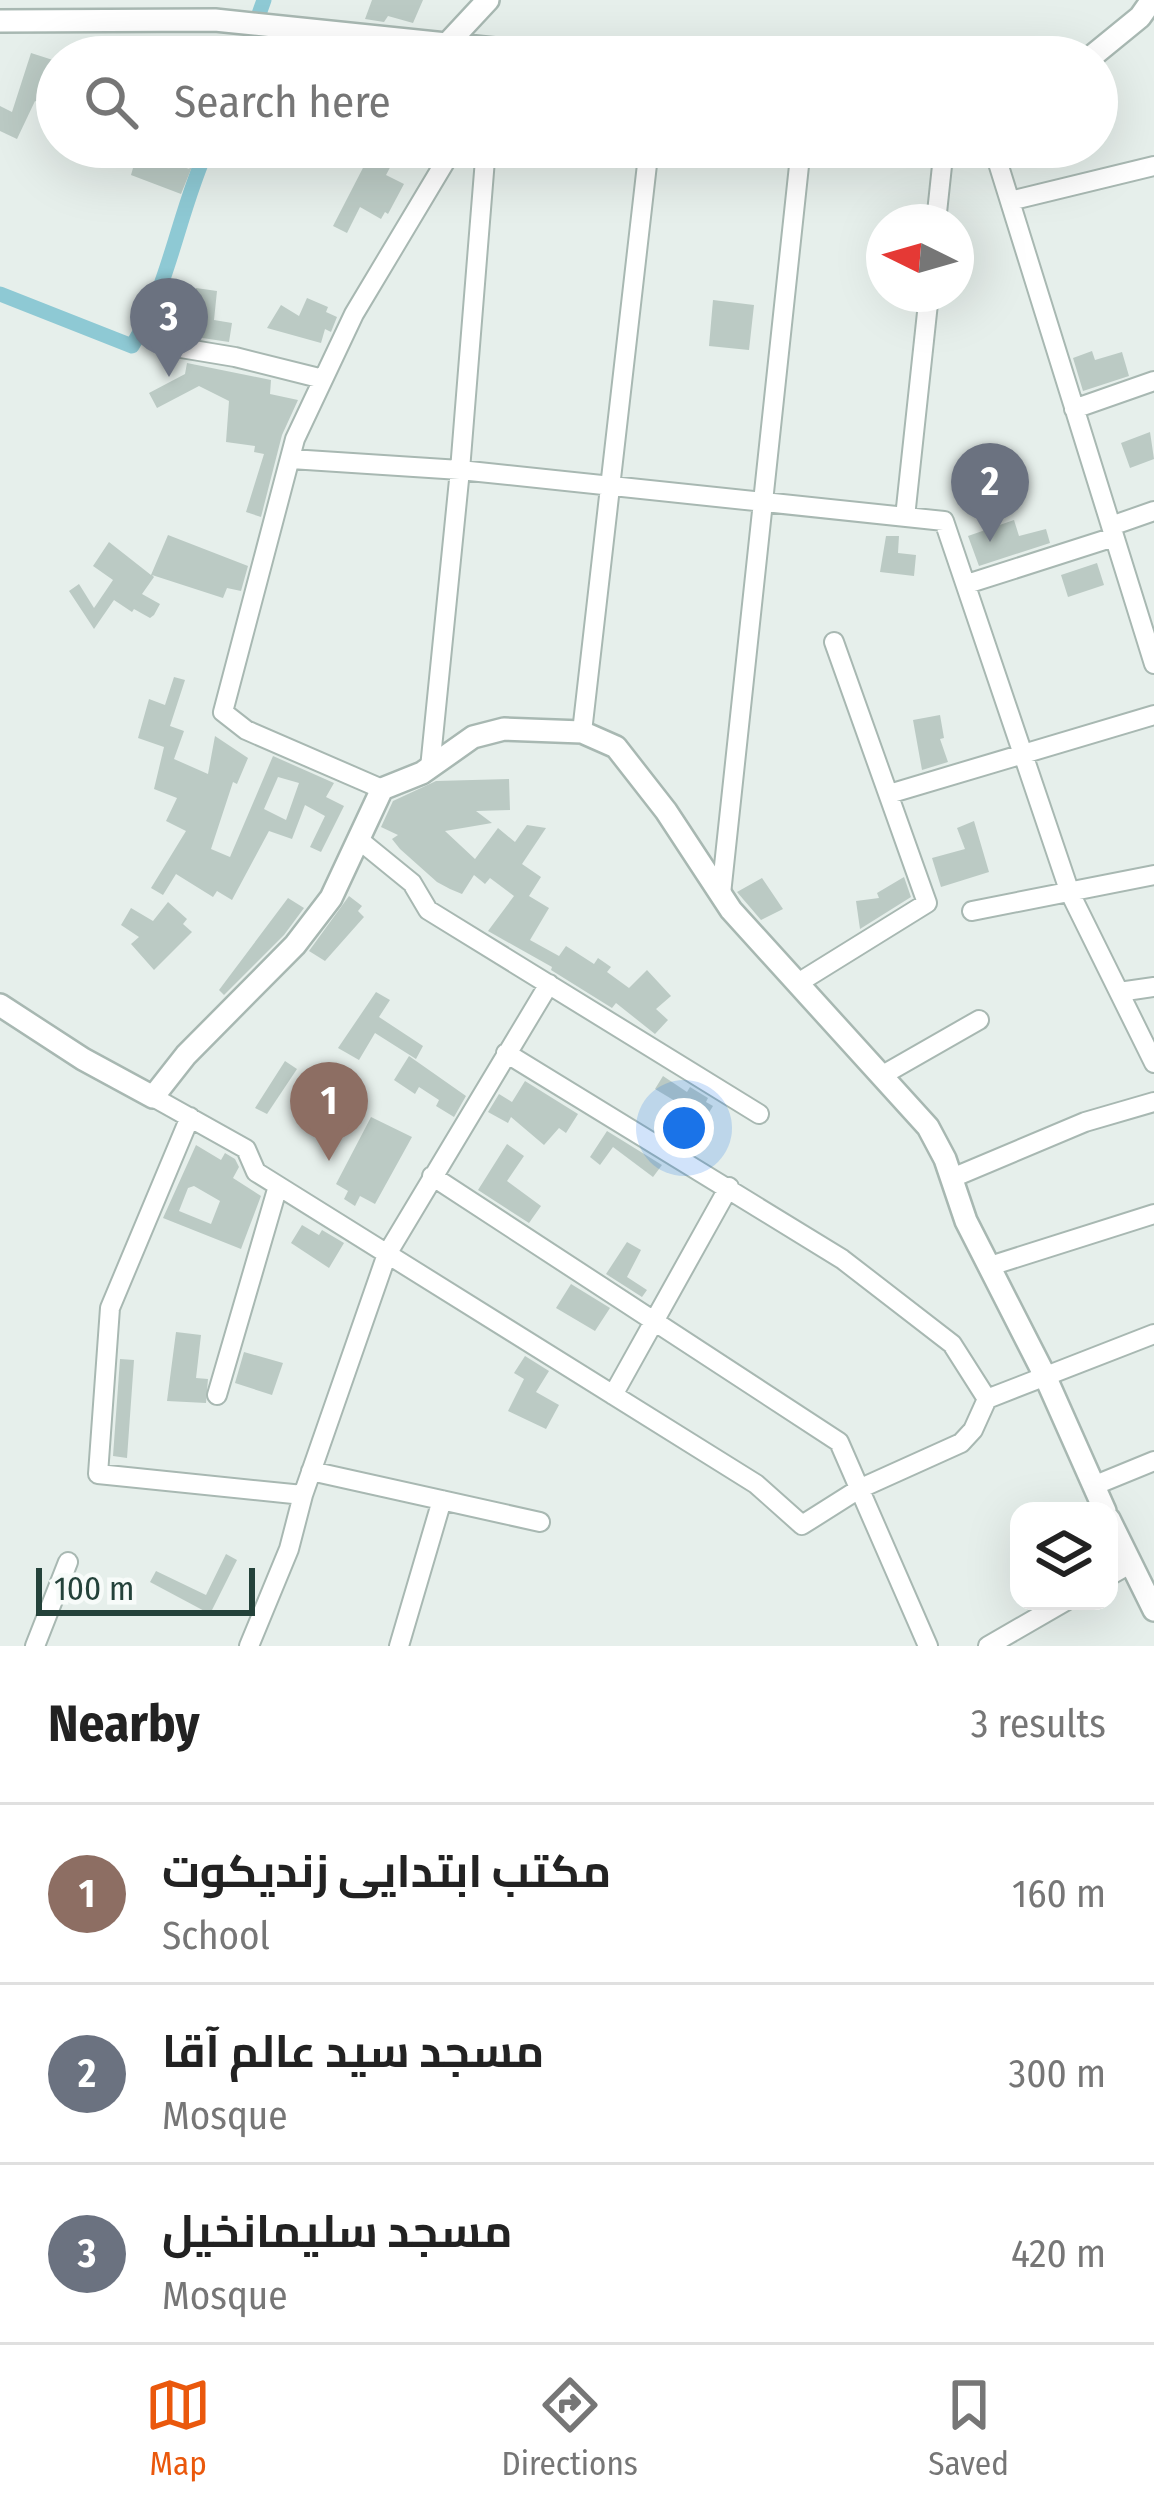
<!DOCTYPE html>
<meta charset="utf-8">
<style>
:root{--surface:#fff;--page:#f2f2f2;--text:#222;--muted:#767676;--line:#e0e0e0;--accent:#ea580c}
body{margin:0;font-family:"Fira Sans Condensed",Cairo,sans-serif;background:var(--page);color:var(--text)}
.controls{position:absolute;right:36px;bottom:36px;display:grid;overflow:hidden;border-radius:24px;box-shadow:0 12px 48px #0002}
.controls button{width:108px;height:108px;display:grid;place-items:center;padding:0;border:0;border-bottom:3px solid var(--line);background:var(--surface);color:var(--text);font:60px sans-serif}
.compass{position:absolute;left:866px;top:204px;width:108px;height:108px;border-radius:50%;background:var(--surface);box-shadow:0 12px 48px #0002;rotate:275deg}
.scale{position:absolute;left:36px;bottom:30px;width:219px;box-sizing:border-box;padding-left:12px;border:6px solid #24423a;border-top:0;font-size:33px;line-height:42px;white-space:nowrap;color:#24423a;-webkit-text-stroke:9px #f7fbf9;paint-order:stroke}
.you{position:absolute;left:684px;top:1128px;width:42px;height:42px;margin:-30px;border:9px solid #fff;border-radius:50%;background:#1a73e8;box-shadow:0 0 0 18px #1a73e833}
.badge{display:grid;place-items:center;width:78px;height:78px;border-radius:50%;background:var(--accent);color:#fff;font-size:39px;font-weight:700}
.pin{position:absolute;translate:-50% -99px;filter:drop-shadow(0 3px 6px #0008)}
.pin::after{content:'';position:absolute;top:63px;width:42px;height:36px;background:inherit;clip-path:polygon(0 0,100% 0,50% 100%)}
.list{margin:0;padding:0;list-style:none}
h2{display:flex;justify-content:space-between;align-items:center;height:156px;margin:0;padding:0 48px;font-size:51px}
h2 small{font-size:39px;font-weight:400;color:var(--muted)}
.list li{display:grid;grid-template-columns:78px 1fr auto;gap:36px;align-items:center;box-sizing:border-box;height:180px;padding:0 48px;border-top:3px solid var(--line)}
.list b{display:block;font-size:45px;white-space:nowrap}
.list p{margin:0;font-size:39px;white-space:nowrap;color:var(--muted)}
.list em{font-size:39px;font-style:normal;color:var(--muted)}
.icon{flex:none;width:66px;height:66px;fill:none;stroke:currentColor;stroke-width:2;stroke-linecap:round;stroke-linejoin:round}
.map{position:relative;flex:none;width:1154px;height:1646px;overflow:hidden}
.search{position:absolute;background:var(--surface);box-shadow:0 12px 48px #0002;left:36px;right:36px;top:36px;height:132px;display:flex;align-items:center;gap:30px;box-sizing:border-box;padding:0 42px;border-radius:66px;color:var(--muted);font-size:45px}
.sheet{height:696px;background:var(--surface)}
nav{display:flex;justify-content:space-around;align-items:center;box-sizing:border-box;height:168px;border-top:3px solid var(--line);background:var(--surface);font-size:33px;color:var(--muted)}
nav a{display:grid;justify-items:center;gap:6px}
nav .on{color:var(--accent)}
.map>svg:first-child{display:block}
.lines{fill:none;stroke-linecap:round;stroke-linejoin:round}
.canal{stroke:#8ec9d4;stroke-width:15}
.building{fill:#bbcac4;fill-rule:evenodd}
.minor-casing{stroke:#a8b8b2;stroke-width:22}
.tertiary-casing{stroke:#a8b8b2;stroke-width:26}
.minor{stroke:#fff;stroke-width:18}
.tertiary{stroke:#fff;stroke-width:21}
</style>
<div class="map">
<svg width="1154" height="1646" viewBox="0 0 1154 1646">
<rect width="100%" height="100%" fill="#e6efeb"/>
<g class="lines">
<!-- canal -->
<path class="canal" d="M259,14L264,0
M245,57L251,43
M0,294L132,346C170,285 178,213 208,147"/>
</g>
<!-- building -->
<path class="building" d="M372,0H423L413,23L388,16L384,22L365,19Z
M31,53L56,61L43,104L35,101L17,139L0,131V106L12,112Z
M164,147H206L197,164L194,162L181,194L131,175L137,154L190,169Z
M339,147H372L394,160L386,175L404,184L388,214L385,212L381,219L360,207L347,233L333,226L366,162Z
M196,288L217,291L214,320L232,323L229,342L189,336Z
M307,298L328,307L326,312L337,317L331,332L325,329L321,343L267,328L281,305L299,316Z
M713,300L754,305L749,350L709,346Z
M1092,351L1095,360L1122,352L1129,376L1083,391L1073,358Z
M187,363L271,380L270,394L298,400L282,435L261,517L246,512L264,454L254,452L255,446L226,442L229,401L199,386L157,408L149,393L185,374Z
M1150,432L1154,459L1130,468L1121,443Z
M1014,520L1019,536L1046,529L1050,543L979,566L968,536Z
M168,535L248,566L241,591L227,588L223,598L152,575L154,577L142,594L160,604L154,615L150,618L134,609L132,612L114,600L94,629L69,591L79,584L94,608L113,580L93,566L109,542L151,575Z
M886,536H899L898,553L916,555L914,576L880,572Z
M1097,563L1104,585L1068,597L1061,575Z
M174,677L185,680L170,726L184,731L174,759L208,774L215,736L248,758L237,784L233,782L211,849L230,857L273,756L334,783L326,797L344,806L321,852L310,847L325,816L305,805L292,839L269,831L232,900L217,891L213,897L176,874L163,895L151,888L186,831L166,821L177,798L154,789L164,747L138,738L149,699L165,705ZM278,777L299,783L286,820L264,809Z
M940,715L944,738L940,739L948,762L922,770L913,720Z
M509,779L510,810L476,811L492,823L445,831L475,859L498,828L515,842L527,825L546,828L522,864L541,877L529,896L549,908L530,940L559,956L566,946L594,964L598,958L611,967L607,972L629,988L647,970L671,996L656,1009L668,1020L655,1034L616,1003L612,1008L551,970L552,967L488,931L514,896L490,878L485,884L474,875L462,894L450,889L437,882L400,849L392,839L398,835L381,827L393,801L436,781Z
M974,821L989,872L941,887L932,858L965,849L957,828Z
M904,877L911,897L860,929L856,901L879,898L877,893Z
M762,878L783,909L761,920L737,892Z
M349,896L362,906L358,911L364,917L325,961L309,951Z
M288,898L304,908L284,935L224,995L219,990Z
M168,902L187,919L183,924L192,932L154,970L131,944L139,937L121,925L131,908L153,921Z
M376,992L390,1000L379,1017L423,1046L416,1059L375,1033L359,1060L338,1048Z
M409,1056L466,1096L454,1117L436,1106L439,1100L419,1087L415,1094L394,1080Z
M285,1061L297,1069L267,1114L255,1108Z
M663,1076L687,1092L690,1087L708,1098L706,1102L713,1106L705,1119L655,1089Z
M525,1081L578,1114L566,1133L559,1128L544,1145L511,1117L508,1123L488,1112L499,1094L512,1102Z
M371,1117L412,1137L375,1204L360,1196L355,1206L344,1199L348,1191L336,1184Z
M607,1131L662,1165L653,1177L613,1147L600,1165L590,1157Z
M507,1144L524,1156L507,1181L541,1206L529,1223L478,1190Z
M196,1145L221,1160L225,1153L235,1159L239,1167L233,1178L261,1196L241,1249L163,1218ZM194,1186L220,1201L211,1224L179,1211L188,1188Z
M302,1225L319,1235L322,1230L344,1243L329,1268L291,1243Z
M627,1242L641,1250L627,1277L647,1290L642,1297L606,1274Z
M571,1284L610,1308L595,1331L556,1308Z
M176,1332L201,1335L196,1378L208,1379L206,1403L167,1401Z
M244,1352L283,1363L272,1395L235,1383Z
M525,1356L549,1371L536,1392L559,1405L546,1429L508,1411L524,1379L514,1373Z
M120,1359L134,1360L127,1458L113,1456Z
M226,1554L237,1560L210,1614L150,1582L156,1571L206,1595Z"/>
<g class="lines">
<!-- minor casing -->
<g class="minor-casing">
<path id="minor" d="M993,147L1154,664
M1010,201L1154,166
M936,222L944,147
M175,347L235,357L323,379
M1074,409L1154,381
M291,459L460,470L944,521L1070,893L1154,1063
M905,517L929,294
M1111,526L1154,511
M967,584L1114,537
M582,732L649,147
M430,768L460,470L486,147
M382,789L246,730L223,712L295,439L354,314L454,147
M889,794L1154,715
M358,839L412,883L428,910L759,1114
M721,894L801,147
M972,911L1154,875
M798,983L927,903L834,642
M1119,992L1154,987
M506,1053L842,1259L952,1344L987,1399
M881,1076L979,1020
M153,1097L246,1149L256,1172L756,1484L802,1525L859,1489L961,1443L973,1430L987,1399L1154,1334
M190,1117L110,1308L98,1474L303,1495
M432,1176L839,1442L928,1646
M952,1178L1085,1122L1154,1102
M990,1266L1154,1214
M217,1395L278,1186
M613,1395L729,1187
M311,1471L540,1522
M1093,1486L1154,1461
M1109,1576L1130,1564
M35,1646L68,1562
M249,1646L289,1549L303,1495L387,1254L549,984
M399,1646L442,1500
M988,1646L1066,1601"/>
</g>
<!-- tertiary casing -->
<g class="tertiary-casing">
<path id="tertiary" d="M0,21L215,20L571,57
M448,43L488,0
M1091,57L1140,17L1152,0
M0,1005L83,1059L153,1097L186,1055L295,945L331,898L382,789L422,773L473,737L504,729L582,732L616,747L666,811L731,910L928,1127L945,1159L966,1221L1045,1376L1105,1511
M1109,1519L1154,1610"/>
</g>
<!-- minor -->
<use href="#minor" class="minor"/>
<!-- tertiary -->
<use href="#tertiary" class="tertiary"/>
</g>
</svg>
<div class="controls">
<button><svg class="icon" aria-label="layers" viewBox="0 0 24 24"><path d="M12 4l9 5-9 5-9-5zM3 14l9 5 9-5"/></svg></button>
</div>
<svg class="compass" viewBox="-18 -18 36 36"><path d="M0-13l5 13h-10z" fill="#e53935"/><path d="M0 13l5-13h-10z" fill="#767676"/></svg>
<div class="scale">100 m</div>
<div class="you"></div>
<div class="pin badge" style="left:329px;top:1161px;background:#8d6e63">1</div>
<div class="pin badge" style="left:990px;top:542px;background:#6b7280">2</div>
<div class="pin badge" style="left:169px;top:377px;background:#6b7280">3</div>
<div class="search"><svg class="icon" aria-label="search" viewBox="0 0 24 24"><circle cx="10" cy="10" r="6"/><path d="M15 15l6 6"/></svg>Search here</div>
</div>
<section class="sheet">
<h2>Nearby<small>3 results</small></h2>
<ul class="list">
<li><span class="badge" style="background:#8d6e63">1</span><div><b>مکتب ابتدایی زندیکوت</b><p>School</p></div><em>160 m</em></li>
<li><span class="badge" style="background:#6b7280">2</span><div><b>مسجد سید عالم آقا</b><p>Mosque</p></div><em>300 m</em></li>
<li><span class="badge" style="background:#6b7280">3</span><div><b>مسجد سلیمانخیل</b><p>Mosque</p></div><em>420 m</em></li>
</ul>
</section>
<nav>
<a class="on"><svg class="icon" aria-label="map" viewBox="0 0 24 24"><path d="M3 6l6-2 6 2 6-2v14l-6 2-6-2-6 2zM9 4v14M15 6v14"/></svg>Map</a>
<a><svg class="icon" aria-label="directions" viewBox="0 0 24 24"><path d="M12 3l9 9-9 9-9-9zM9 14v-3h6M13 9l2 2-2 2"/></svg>Directions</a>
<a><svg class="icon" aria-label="saved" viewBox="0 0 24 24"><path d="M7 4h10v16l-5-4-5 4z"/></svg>Saved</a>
</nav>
